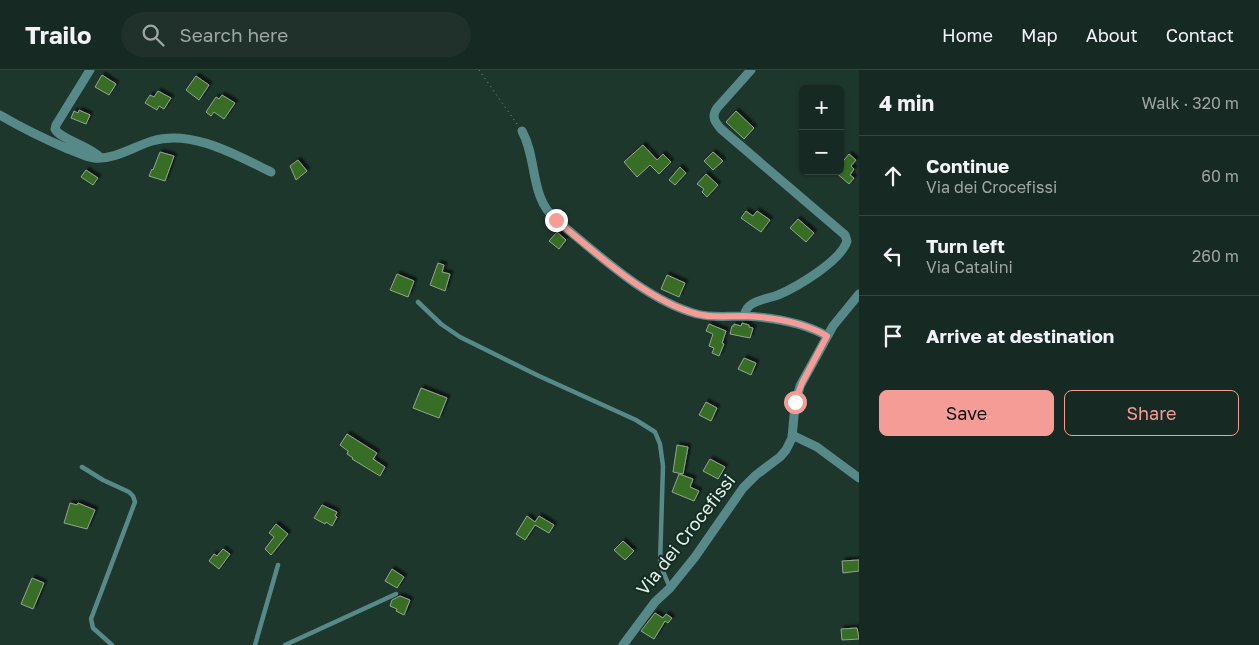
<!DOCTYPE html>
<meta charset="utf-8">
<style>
:root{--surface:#162922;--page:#1f312a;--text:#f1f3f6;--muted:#9ea6a5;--line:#354540;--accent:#f59c96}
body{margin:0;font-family:"Golos Text",sans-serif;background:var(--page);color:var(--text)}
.controls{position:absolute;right:15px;top:15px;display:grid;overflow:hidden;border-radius:8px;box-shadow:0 1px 4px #0004}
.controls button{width:45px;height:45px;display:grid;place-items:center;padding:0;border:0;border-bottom:1px solid var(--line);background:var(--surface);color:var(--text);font:25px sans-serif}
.stop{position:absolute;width:15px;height:15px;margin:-11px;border:4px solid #f59c96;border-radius:50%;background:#fff}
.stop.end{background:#f59c96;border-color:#fff;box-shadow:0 1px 5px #0008}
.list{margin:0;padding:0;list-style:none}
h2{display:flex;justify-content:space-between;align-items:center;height:65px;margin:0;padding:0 20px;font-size:21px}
h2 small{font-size:16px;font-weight:400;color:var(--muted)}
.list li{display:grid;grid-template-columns:32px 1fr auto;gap:15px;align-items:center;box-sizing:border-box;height:80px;padding:0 20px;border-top:1px solid var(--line)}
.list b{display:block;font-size:19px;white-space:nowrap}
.list p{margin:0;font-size:16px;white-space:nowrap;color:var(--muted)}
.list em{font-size:16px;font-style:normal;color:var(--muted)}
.actions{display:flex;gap:10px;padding:15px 20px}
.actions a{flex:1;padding:11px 0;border:1px solid var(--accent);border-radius:8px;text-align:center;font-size:18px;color:var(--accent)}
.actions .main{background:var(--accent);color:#111}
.icon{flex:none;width:28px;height:28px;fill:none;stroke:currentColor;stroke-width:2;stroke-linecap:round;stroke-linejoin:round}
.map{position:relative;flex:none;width:859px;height:575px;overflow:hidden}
header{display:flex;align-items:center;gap:30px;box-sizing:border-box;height:70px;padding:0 25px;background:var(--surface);border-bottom:1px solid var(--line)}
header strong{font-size:24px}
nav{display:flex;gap:28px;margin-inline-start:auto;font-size:18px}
.search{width:350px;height:45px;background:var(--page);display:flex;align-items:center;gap:12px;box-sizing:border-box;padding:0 18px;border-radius:28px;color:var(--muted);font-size:19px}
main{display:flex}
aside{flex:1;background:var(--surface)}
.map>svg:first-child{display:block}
.building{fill:#396d26;stroke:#93a48e;filter:url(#shadow)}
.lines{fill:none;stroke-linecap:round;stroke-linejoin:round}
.path{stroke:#80948c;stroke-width:1;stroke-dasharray:1 4;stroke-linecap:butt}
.lane{stroke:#588989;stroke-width:4.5}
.street{stroke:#588989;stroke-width:9}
.route{stroke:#f59c96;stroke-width:6}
.labels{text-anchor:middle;stroke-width:4;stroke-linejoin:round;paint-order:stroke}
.street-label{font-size:18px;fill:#e3f2eb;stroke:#142d24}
</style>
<header>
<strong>Trailo</strong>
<div class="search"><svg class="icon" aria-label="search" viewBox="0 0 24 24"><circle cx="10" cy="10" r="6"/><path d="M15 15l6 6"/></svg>Search here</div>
<nav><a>Home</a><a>Map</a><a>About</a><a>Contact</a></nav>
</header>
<main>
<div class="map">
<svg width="859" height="575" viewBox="0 0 859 575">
<defs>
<filter id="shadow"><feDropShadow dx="3" dy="-3" stdDeviation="1" flood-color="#0009"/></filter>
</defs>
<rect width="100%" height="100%" fill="#1e372d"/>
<!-- building -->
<path class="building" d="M102,5L116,14L109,25L95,17Z
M196,6L209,15L199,30L186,20Z
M158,21L171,28L164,39L159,36L157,40L145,33L150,25L154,27Z
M222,25L235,33L224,49L214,42L211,46L206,42L216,27L219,29Z
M79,40L90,45L86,54L71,48L74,41L78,43Z
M736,41L754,58L744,69L726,52Z
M643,75L657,90L663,84L671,92L659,104L650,95L637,107L624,92Z
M160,82L174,86L165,111L149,106L152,99L153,100Z
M713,82L723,91L713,100L704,91Z
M849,84L856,90L851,96L854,99L850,105L854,108L849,114L834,101H840V95Z
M298,90L307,101L296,110L290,96Z
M680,97L686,103L675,115L669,110Z
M86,100L98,108L93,115L81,107Z
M706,104L718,115L707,127L702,122L704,119L697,114Z
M746,141L753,146L757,141L770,150L761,162L741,148Z
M798,149L814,163L806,172L790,158Z
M557,162L566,170L559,179L549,171Z
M438,193L444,195L442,202L450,204L445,221L430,215Z
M397,204L414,211L408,227L390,220Z
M667,205L685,213L679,227L661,219Z
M742,253L749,255V257L753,258L750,268L730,264L732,256H734V254L741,256Z
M709,254L726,261L722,273L724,274L719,286L712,283L714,278L709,276L713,264L706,261Z
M744,288L756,293L751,305L738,299Z
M421,318L447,328L439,348L413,338Z
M706,332L717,338L711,351L699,345Z
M347,364L377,383L373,389L385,397L380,406L352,389L353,388L347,384L348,381L340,375Z
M677,375L688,377L683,404L673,402Z
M710,389L725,397L718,409L703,401Z
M679,404L693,409L690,417L699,421L694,431L672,422Z
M70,433L77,435L78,433L95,440L87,459L64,453Z
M322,435L337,442L335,446L337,447L332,456L326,452L325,454L314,448Z
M527,446L535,452L539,446L554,455L549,463L535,455L525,470L516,464Z
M276,454L288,464L271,485L265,479L274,467L269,463Z
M623,471L634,481L625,490L614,480Z
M223,479L230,484L219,499L209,491L214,484L217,486Z
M859,490V501L843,503L842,491Z
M392,499L404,507L397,518L385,511Z
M32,508L44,513L33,539L21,534Z
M400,526L410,530L404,545L396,541L397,539L390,536L392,530Z
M655,543L663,548L666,544L672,548L668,553L665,551L654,569L641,561Z
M857,558L859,569L842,570L841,559Z"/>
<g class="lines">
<!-- path -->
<path class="path" d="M479,0L517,54"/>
<!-- lane -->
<path class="lane" d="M418,232L441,254L460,267L539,306L636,350L655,362L660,374L663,396L660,494L670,518
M82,397L103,410L129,422L133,426L135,432L91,549L93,558L112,575
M255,575L278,495
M285,575L396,524"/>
<!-- street -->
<path class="street" d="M90,0L56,55L55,59C61,70 89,75 101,88
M0,45C22,58 45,69 68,79C77,82 85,87 94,88C114,90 133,77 152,71C192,59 236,85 271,102
M522,61C538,90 529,126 556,150C597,183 645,230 697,244C712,248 727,246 742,246C771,247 802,252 827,266
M744,246C745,241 747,237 752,234C760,229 770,228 778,225C797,217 841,191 847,171L845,165L721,59C715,52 711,47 717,38L751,0
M792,365L817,377L859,408
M623,575L655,532L670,518L695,487L743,418L756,405L780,387L786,380L792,368L795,335L800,316L833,256L859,224"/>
</g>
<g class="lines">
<!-- route -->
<path class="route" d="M556,150C596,183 646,230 697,244C712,248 727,246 742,246C771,247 802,252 827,266L802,313L795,332"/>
</g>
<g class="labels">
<!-- street labels -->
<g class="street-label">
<text transform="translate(686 465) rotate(-52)" y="6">Via dei Crocefissi</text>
</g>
</g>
</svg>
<div class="controls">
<button>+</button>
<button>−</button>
</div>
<div class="stop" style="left:795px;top:332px"></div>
<div class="stop end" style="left:556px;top:150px"></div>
</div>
<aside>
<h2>4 min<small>Walk · 320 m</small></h2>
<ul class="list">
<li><svg class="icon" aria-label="ahead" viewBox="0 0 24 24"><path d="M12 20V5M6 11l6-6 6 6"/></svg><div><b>Continue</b><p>Via dei Crocefissi</p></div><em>60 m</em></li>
<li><svg class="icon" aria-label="left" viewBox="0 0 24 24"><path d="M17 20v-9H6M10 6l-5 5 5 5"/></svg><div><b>Turn left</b><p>Via Catalini</p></div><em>260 m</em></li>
<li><svg class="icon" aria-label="arrive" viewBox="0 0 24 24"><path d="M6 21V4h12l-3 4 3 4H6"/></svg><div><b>Arrive at destination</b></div></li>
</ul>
<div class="actions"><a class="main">Save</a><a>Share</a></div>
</aside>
</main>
